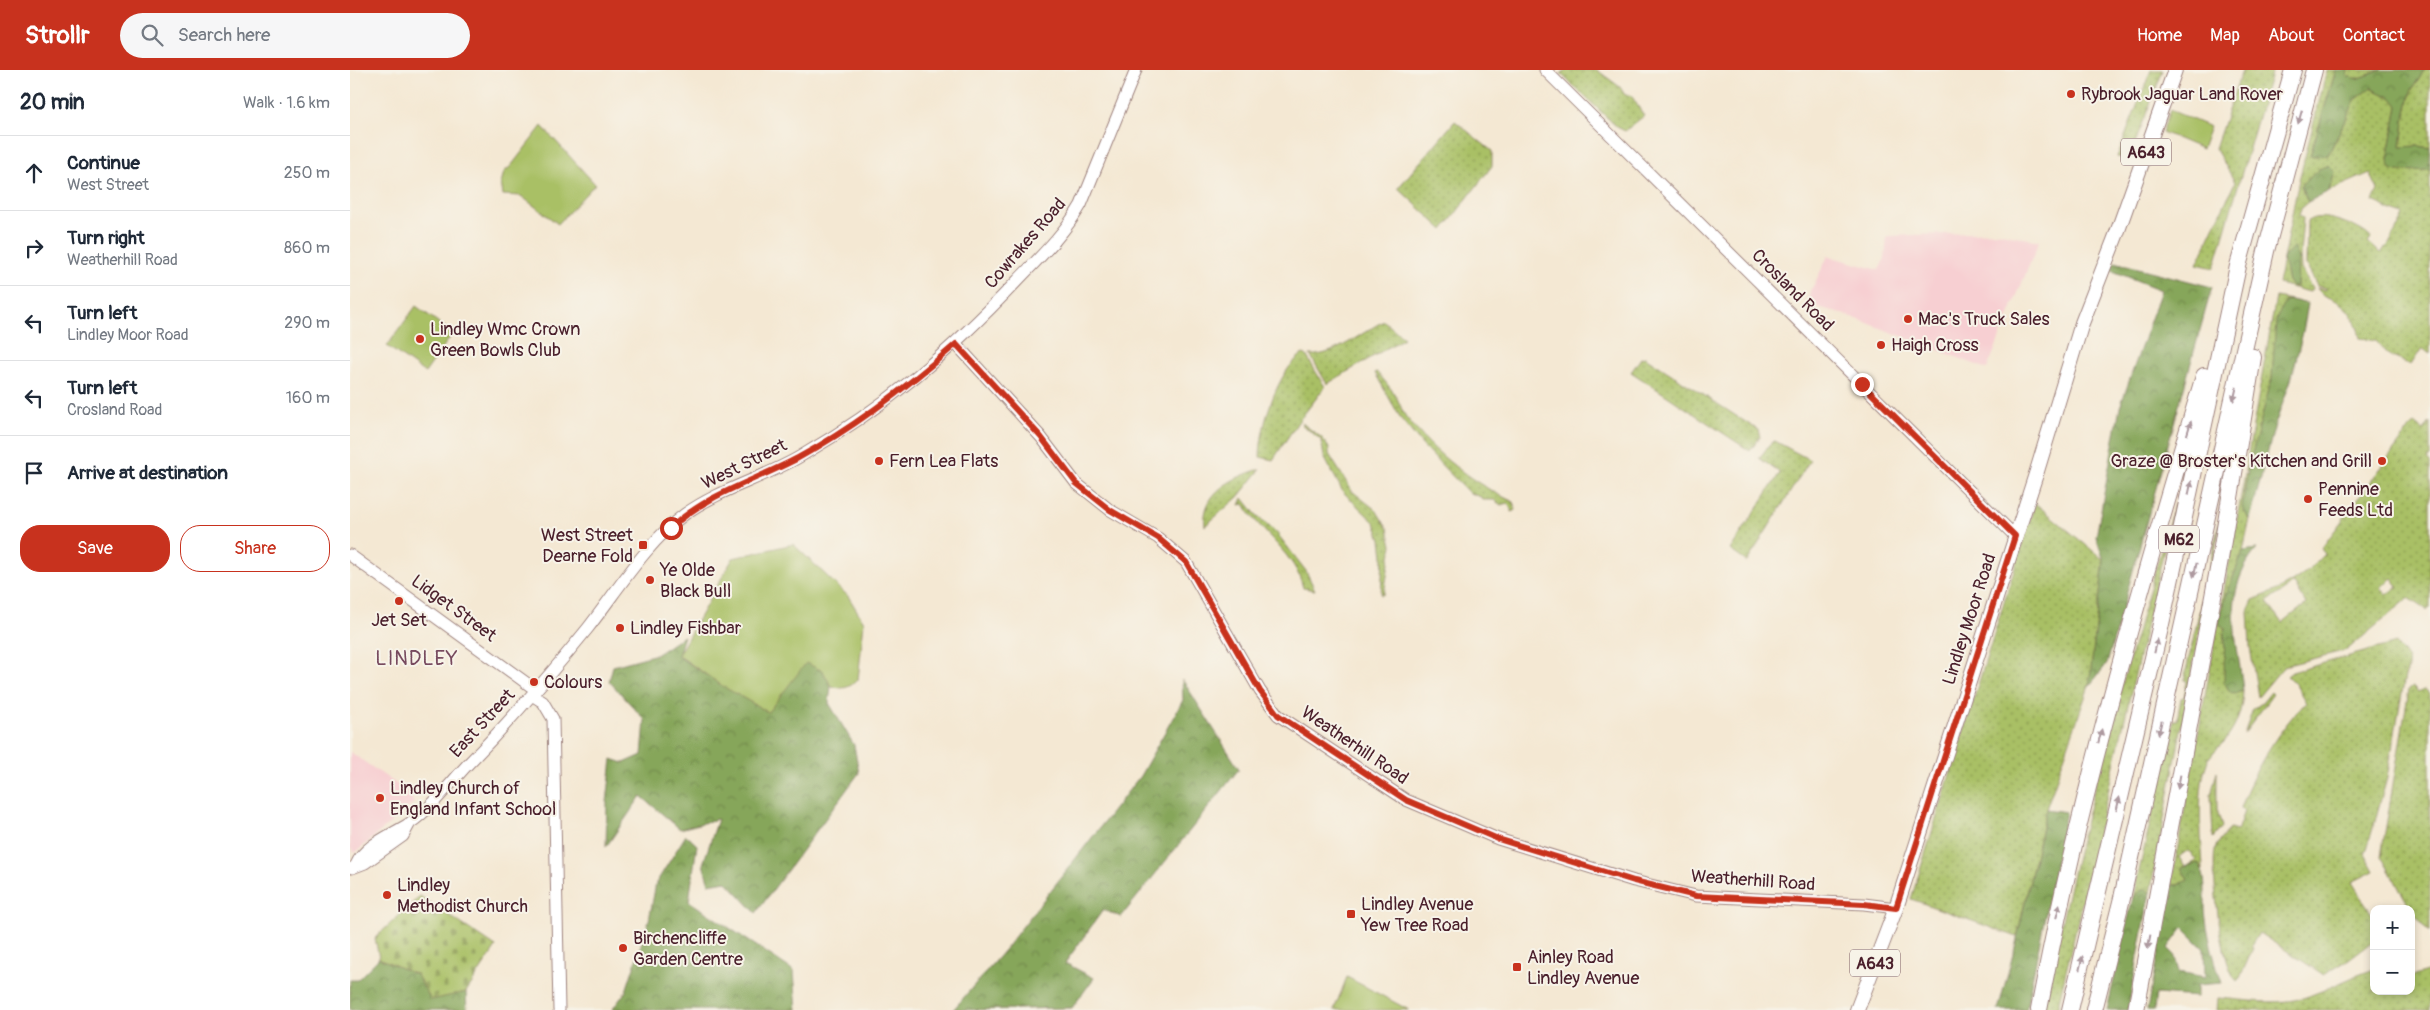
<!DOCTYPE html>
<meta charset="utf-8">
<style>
:root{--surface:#fff;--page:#f6f6f7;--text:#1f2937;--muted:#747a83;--line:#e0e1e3;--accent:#c8321e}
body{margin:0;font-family:Pangolin,sans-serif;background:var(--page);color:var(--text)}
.controls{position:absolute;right:15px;bottom:15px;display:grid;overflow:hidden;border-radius:10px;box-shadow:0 2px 8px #0003}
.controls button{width:45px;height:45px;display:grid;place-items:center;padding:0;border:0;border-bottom:1px solid var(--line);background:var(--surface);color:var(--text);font:25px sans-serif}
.stop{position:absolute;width:15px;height:15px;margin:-11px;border:4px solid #c8321e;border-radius:50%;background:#fff}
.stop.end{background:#c8321e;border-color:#fff;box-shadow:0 1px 5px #0008}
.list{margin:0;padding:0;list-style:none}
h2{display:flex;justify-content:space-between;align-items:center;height:65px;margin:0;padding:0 20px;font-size:21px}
h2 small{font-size:16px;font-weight:400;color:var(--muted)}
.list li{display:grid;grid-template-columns:32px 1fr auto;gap:15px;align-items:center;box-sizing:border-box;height:75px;padding:0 20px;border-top:1px solid var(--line)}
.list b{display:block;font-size:19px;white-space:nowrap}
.list p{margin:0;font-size:16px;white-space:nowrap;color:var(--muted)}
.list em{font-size:16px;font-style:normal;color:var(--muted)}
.actions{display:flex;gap:10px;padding:15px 20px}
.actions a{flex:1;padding:11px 0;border:1px solid var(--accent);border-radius:20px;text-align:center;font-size:18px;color:var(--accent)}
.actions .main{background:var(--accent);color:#fff}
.icon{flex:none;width:28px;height:28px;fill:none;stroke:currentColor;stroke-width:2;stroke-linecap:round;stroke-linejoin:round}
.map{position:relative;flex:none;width:2080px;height:940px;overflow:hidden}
header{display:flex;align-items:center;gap:30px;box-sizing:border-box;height:70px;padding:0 25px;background:var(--accent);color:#fff}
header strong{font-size:24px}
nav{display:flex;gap:28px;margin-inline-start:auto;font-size:18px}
.search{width:350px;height:45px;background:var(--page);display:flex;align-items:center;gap:12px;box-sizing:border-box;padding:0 18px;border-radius:28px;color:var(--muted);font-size:19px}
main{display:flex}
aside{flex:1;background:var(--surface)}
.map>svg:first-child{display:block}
.built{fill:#f7cfd2}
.grass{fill:url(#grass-dots);stroke:#7a7048;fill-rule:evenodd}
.forest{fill:url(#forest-crowns);stroke:#686242;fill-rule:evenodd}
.cemetery{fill:url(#cemetery-stones);stroke:#7a7048}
.park{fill:#a9c065;stroke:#7a7048}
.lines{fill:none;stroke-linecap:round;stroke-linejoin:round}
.minor-casing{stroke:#9f847f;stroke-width:13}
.major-casing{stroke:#9f847f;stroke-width:16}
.highway-casing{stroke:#9f847f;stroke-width:18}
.minor{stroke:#fff;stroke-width:11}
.major{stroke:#fff;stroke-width:14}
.highway{stroke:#fff;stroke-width:16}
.oneway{fill:#ae9aa0}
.route{stroke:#c8321e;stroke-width:6}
.poi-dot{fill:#c8321e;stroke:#f7f3e8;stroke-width:2}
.labels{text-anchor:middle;stroke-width:4;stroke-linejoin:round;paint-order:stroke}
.shield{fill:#f7f3e8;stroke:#7e5f64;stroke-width:1}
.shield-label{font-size:16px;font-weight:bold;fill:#4a1f2b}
.poi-label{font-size:18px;fill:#4a1f2b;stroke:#f7f3e8;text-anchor:start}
.street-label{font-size:18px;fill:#4a1f2b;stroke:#f7f3e8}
.quarter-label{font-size:20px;letter-spacing:1px;fill:#774a5e;stroke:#f7f3e8}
</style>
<header>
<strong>Strollr</strong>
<div class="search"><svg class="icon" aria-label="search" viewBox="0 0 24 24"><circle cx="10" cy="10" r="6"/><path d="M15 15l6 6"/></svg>Search here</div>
<nav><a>Home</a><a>Map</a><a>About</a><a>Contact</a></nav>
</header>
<main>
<aside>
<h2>20 min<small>Walk · 1.6 km</small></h2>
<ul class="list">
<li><svg class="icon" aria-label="ahead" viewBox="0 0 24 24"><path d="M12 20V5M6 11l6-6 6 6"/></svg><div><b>Continue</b><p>West Street</p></div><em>250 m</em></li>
<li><svg class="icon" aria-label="right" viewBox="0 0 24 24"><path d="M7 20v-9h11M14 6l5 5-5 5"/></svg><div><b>Turn right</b><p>Weatherhill Road</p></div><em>860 m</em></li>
<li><svg class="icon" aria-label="left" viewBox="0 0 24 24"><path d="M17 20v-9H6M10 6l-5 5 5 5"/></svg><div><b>Turn left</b><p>Lindley Moor Road</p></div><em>290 m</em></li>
<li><svg class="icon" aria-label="left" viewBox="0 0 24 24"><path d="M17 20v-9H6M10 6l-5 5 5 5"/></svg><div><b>Turn left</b><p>Crosland Road</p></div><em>160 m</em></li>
<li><svg class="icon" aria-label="arrive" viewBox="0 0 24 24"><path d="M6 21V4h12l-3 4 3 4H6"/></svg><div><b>Arrive at destination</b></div></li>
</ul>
<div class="actions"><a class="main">Save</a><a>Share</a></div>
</aside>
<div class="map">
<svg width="2080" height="940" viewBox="0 0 2080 940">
<defs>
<pattern id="grass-dots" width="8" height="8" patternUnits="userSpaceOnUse" patternTransform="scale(1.25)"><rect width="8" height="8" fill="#a9c065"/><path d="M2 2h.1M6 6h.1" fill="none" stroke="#8c9b53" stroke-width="1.8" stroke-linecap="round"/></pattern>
<pattern id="forest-crowns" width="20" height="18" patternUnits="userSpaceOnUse" patternTransform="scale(1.25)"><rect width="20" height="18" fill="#86a65a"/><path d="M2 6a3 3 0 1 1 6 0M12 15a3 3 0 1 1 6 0" fill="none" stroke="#70874b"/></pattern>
<pattern id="cemetery-stones" width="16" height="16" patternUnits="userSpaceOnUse" patternTransform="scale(1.25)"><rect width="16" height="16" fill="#a9c065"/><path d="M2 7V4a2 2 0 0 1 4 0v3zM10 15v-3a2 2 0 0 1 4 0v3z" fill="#8c9b53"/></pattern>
</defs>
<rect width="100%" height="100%" fill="#f7f3e8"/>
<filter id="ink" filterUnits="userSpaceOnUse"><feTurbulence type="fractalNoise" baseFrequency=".02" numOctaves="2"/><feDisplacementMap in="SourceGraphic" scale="10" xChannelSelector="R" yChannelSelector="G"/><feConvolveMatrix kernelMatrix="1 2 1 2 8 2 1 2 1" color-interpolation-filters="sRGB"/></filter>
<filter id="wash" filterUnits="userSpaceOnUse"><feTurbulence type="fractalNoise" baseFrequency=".0096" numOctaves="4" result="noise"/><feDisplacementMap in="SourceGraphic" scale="20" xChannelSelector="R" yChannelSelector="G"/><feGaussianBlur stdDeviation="1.12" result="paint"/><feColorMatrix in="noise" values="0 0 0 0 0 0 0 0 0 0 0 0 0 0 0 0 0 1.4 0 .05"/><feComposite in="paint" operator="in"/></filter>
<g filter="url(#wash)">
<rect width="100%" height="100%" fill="#f4e8d3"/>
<!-- built -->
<path class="built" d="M1647,162L1689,171L1637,299L1502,247L1455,233L1478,186L1529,200L1535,188L1537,166Z
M0,682L58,722L64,733L5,783L0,778Z"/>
<!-- grass -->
<path class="grass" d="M1215,0H1247L1270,17L1275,25H1281L1294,46L1275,61L1267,57L1211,4Z
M1801,0H1813L1785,73L1773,88L1767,87Z
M1892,0H1922L1864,198L1847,194L1885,112L1865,78Z
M1977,0H1986L1960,86L1978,85L2005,30L2021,18L2043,28L2048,36L2038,90L2047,101L2080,100V284L2072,278L2061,295L2040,286L2026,271L2010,268C2007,251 1999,237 1983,229C1976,226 1971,225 1967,218L1976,220V218L1967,216L1956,195L1957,152C1968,139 2012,157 2021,168L2018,172L2030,183L2039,174L2054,145L2036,139V137L2023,131L2028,120L2020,103L1979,121L1985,102L1951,115L1958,132L1952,137L1949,145L1953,148L1950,184L1951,199L1962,219L1960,222L1928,214L1948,114ZM1948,188L1947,216H1942L1938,211L1937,203Z
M1998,0H2032L2007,9L1997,6Z
M2074,0H2080V78L2068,76L2051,77L2054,51L2061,21Z
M1105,51L1142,81V96L1093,160L1048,118Z
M1926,227L1942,230L1935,231L1922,308L1898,402L1895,401Z
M1034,251L1054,268L977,314L960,285C984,287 1012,262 1034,251Z
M953,284L956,285L975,317L948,352L923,390L910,387C910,358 927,300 953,284Z
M1295,287L1408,360L1410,367L1400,381L1281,302L1291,288Z
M1027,302C1033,309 1039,316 1044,323C1049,330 1051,340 1056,347C1085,384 1122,413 1164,432L1165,440L1162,442L1158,433L1151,435L1144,430H1132L1131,427L1119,423L1073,376L1051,349L1025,303Z
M2080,352V387L2077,389L2080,393V538L2077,540L2059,528L1997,580L1934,596L1908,627L1900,577L1898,541L1903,530C1934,518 1951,509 1975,484L1971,479L2064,353L2074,361ZM2042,508L2048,516L2037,525L2031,517ZM1944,513L1956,534L1932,553L1917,532Z
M952,353L972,368L979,378V384L1002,421L1026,440L1038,459L1042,475L1034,524L1031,525L1033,487L1031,469L1025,453L993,422L974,387L971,370L951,354Z
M1425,371L1460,390L1397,492L1380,480L1430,403L1409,388L1422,372Z
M907,400H910L888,427L855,456C851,423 882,408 907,400Z
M1895,404H1897C1895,420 1888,438 1900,449L1893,481L1874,531L1875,591L1886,623L1893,621C1892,640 1887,656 1875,671C1870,676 1863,682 1859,688C1845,718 1852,767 1853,800L1848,793L1838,796L1846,790L1838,780L1829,787L1835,797H1832L1838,810L1829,815H1821Z
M1877,418L1800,823L1790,821L1783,827L1824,650H1827L1831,628L1834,627L1837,611L1834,610Z
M893,428L908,447L926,462L956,501L965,520L953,518C946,484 910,463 894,434L890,435Z
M1685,433L1754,490L1739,616L1696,739L1667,867L1561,829Z
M1825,433L1707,940H1693C1727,769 1775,600 1825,433Z
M2046,573C2055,585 2063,591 2055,606L2037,708L2017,779L2014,782L2024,801L2002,812L2022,844L2024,870L1995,892L1974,905L1909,863L1901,876L1903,878L1890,908L1887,911C1871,897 1861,802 1865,780C1866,772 1876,764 1880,759L1887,761L1894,741L1890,738C1902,704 1929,657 1956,633L1946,615L1937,606L1942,602Z
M2063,616L2068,623L2075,619L2080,624V862L2062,841L2031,786L2059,619Z
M1921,622L1923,624L1894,664L1903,639L1912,633Z
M1867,701V739L1872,757L1863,768L1861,725Z
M2024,899V921H2061V907L2080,901V940H1867L1868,928C1896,930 1928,936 1956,927C1979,919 2000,907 2024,899Z"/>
<!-- forest -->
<path class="forest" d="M1986,0H1998L1997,6L2007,9L2032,0H2074L2061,21L2054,51L2051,77L2068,76L2080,78V100L2047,101L2041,99L2038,90L2048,36L2042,28L2021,18L2005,30L1978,85L1960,86Z
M1978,95L1985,102L1979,121L1958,132L1951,116L1969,99Z
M1943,177L1948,188L1947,216H1942L1938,211L1933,188Z
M1765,192L1862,217L1757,594L1739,616L1754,491L1746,467L1770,337L1811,220L1760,200Z
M1942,230L1958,234L1953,262L1941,310L1925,355L1900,449L1894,443L1892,437L1898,399L1922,308L1926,250L1935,231Z
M1907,479C1870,523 1888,569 1893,621L1886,623L1880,622L1874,612L1875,558L1869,554L1874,531L1893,481Z
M334,566L328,586L374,617L418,642L456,592L473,601L481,616L479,633L504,675L509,703L406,843L376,811L359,814L353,794L368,749L330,759L291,726L256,777L257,732L262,689L274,693L292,685L295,650L259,611L263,596L307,584Z
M832,609L889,699L771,847L753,840L715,893L744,908L722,938L603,940L655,879L790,706L833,630Z
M1696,739L1716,742L1676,940H1648L1666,873Z
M336,765L347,775L339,831L444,901L447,940H262L276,921L299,850L306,813Z
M1848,793C1859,807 1853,832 1856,849C1859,871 1865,892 1872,913L1847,915V927L1806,924L1804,940H1797L1821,815H1829L1838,810L1831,798ZM1833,858L1854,879L1855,907L1829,902L1824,884L1818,878Z
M1796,819L1800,823L1778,940H1757L1783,827L1790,821Z
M29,888L67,905L82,929L116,922L117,940H0V910H7Z"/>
<!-- cemetery -->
<path class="cemetery" d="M70,826L146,877L116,922L81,930L67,905L29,888L25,868Z"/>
<!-- park -->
<path class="park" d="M1820,40L1860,57L1852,79L1812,62Z
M192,56L245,114L208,154L171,126L153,125L151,113L154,102L161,96Z
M66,236L103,263L75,303L37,276Z
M443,474L498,526L514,552L508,610C498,618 494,620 481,616L473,601L456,593L418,642L374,617L328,585L383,488Z
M997,907L1059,940H984Z"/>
</g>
<g filter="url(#ink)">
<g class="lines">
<!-- minor casing -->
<g class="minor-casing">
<path id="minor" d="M1195,0L1665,466
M606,274L691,367L726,413L760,440L808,468L836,492L910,621L928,645L1056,730L1148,769L1284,811L1346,826L1514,834L1546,838
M0,485L186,620
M182,625L193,632L203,649L209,940
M6,795C15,774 42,765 60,753C82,738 101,712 119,693C161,650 200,605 238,558C267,521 297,472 335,444C370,419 414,408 451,386C537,336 599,283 667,211C690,187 714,164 731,135L786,0
M2,798L15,793L53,766L60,753"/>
</g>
<!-- major casing -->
<g class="major-casing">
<path id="major" d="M1507,940L1546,838L1687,401L1732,253L1767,163L1825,0"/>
</g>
<!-- highway casing -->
<g class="highway-casing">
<path id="highway" d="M1689,940C1729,725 1791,516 1854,306
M1720,940L1811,554L1888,196L1943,0
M1744,940L1772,828L1916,181L1964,0
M1786,940L1870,489L1903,287"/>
</g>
<!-- minor -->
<use href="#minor" class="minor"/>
<!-- major -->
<use href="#major" class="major"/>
<!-- highway -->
<use href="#highway" class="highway"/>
</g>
<!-- one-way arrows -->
<defs><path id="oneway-solid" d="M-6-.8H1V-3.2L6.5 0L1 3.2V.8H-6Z" transform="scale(1.25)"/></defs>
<g class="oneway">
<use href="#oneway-solid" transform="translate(1950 47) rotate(106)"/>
<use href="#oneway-solid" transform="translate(1885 324) rotate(103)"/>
<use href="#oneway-solid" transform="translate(1839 358) rotate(-73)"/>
<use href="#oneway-solid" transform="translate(1840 418) rotate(-78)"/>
<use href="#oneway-solid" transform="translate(1845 500) rotate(103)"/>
<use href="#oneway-solid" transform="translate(1806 576) rotate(-77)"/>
<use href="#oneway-solid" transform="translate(1810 658) rotate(103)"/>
<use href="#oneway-solid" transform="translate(1750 666) rotate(-76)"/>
<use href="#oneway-solid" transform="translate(1829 712) rotate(101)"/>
<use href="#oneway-solid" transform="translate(1768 734) rotate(-77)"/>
<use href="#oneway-solid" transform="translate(1708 841) rotate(-76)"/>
<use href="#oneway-solid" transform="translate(1799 872) rotate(101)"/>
<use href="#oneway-solid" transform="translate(1731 893) rotate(-77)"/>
</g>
</g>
<g class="lines" filter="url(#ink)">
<!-- route -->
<path class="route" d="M321,458C356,424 405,411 448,388C505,357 557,317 606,274L691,367L726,413L760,440L808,468L836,492L910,621L928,645L1056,730L1148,769L1284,811L1346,826L1514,834L1546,838L1665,466L1512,314"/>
</g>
<!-- markers -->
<g class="poi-dot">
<circle cx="1721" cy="24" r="5"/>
<circle cx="1558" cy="249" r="5"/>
<circle cx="70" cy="269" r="5"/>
<circle cx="1531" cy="275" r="5"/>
<circle cx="529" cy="391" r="5"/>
<circle cx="2032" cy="391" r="5"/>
<circle cx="1958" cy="429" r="5"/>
<rect x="288" y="470" width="10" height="10" rx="2.5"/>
<circle cx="300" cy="510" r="5"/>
<circle cx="49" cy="531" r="5"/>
<circle cx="270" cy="558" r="5"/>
<circle cx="184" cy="612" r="5"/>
<circle cx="30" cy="728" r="5"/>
<circle cx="37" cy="825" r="5"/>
<rect x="996" y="839" width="10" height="10" rx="2.5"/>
<circle cx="273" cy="878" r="5"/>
<rect x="1162" y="892" width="10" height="10" rx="2.5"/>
</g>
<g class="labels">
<!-- shield labels -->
<g class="shield">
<rect x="1771" y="68.5" width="50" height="27" rx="4"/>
<rect x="1809" y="455.5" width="40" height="27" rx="4"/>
<rect x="1500" y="879.5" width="50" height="27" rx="4"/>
</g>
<g class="shield-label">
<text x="1796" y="88">A643</text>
<text x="1829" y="475">M62</text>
<text x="1525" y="899">A643</text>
</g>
<!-- poi labels -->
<g class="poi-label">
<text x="1731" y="30">Rybrook Jaguar Land Rover</text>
<text x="1568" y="255">Mac's Truck Sales</text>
<text x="80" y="265">Lindley Wmc Crown<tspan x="80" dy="21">Green Bowls Club</tspan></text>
<text x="1541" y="281">Haigh Cross</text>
<text x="539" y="397">Fern Lea Flats</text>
<text x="2022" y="397" text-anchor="end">Graze @ Broster's Kitchen and Grill</text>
<text x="1968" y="425">Pennine<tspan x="1968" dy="21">Feeds Ltd</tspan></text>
<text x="283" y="471" text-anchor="end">West Street<tspan x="283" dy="21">Dearne Fold</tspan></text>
<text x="310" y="506">Ye Olde<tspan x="310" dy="21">Black Bull</tspan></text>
<text x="49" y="556" text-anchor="middle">Jet Set</text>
<text x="280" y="564">Lindley Fishbar</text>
<text x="194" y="618">Colours</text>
<text x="40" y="724">Lindley Church of<tspan x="40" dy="21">England Infant School</tspan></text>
<text x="47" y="821">Lindley<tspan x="47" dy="21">Methodist Church</tspan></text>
<text x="1011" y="840">Lindley Avenue<tspan x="1011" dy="21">Yew Tree Road</tspan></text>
<text x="283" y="874">Birchencliffe<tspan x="283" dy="21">Garden Centre</tspan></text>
<text x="1177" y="893">Ainley Road<tspan x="1177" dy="21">Lindley Avenue</tspan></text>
</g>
<!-- street labels -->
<g class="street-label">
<text transform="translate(675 173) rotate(-49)" y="6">Cowrakes Road</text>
<text transform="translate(1443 220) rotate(45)" y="6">Crosland Road</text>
<text transform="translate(394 394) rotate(-26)" y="6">West Street</text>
<text transform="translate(104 538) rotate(36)" y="6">Lidget Street</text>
<text transform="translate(1619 549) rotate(-72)" y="6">Lindley Moor Road</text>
<text transform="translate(132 653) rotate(-47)" y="6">East Street</text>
<text transform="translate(1005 675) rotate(34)" y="6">Weatherhill Road</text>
<text transform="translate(1403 810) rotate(4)" y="6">Weatherhill Road</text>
</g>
<!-- quarter labels -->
<g class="quarter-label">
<text x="67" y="595">LINDLEY</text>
</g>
</g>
</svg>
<div class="controls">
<button>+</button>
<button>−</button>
</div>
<div class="stop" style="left:321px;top:458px"></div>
<div class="stop end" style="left:1512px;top:314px"></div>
</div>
</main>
